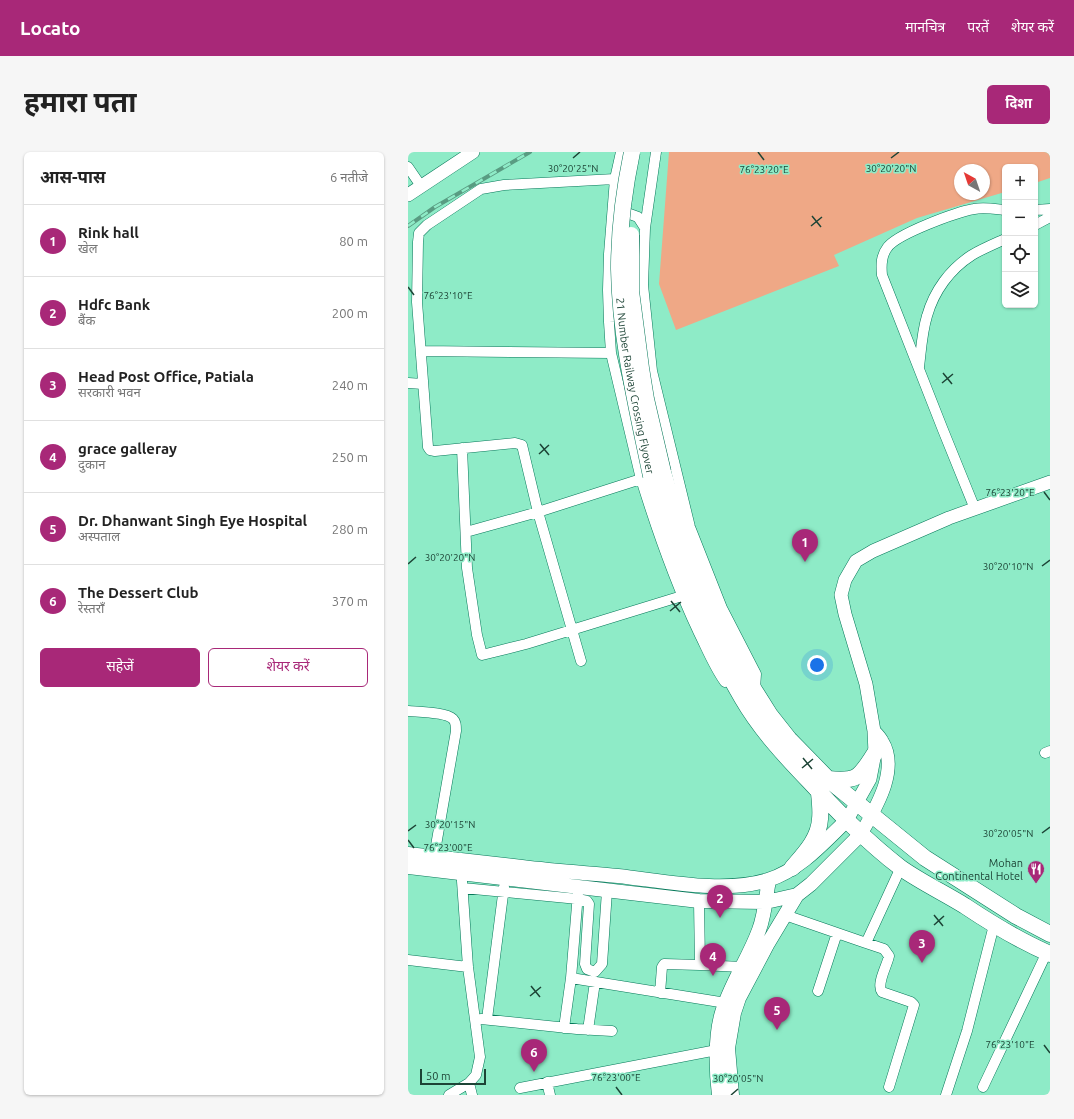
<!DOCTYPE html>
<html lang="hi">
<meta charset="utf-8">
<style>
:root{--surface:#fff;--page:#f6f6f6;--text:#222;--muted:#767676;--line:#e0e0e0;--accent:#a82878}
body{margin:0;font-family:Ubuntu,"Noto Sans Devanagari",sans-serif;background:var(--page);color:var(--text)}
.controls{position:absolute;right:12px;top:12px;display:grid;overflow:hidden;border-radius:6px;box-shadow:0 1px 3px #0004}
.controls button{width:36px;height:36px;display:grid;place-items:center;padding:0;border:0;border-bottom:1px solid var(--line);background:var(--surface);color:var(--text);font:20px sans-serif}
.compass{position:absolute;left:546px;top:12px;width:36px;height:36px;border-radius:50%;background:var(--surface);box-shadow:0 1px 3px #0004;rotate:320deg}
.scale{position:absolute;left:12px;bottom:10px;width:66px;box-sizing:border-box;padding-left:4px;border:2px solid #1d4436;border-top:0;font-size:11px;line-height:14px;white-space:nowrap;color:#1d4436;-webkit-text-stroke:3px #8eebc7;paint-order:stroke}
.you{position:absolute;left:409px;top:513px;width:14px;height:14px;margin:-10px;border:3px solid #fff;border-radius:50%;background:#1a73e8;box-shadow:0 0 0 6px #1a73e833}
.badge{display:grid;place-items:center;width:26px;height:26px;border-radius:50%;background:var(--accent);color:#fff;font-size:13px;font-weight:700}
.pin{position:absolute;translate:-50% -33px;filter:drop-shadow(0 1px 2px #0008)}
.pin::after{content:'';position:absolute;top:21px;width:14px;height:12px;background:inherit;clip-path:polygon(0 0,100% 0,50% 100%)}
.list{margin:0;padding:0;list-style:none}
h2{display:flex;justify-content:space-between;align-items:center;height:52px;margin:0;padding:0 16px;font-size:17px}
h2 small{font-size:13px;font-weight:400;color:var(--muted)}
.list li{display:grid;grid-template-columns:26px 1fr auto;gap:12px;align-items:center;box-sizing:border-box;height:72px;padding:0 16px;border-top:1px solid var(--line)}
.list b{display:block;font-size:15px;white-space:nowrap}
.list p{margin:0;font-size:13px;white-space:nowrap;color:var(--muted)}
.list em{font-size:13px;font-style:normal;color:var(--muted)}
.actions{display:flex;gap:8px;padding:12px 16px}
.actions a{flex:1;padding:9px 0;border:1px solid var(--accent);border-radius:6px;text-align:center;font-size:14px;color:var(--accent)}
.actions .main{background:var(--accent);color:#fff}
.icon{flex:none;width:22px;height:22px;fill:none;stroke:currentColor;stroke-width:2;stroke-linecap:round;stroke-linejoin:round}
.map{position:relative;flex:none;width:642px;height:943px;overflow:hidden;border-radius:6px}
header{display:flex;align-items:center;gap:24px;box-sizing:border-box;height:56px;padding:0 20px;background:var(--accent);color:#fff}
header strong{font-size:19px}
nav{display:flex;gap:22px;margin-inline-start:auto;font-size:14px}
.intro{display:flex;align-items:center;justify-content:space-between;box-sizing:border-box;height:96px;padding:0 24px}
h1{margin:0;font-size:28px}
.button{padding:10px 18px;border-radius:6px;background:var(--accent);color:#fff;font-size:14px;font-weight:700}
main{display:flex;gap:24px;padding:0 24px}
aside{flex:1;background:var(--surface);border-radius:6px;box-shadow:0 1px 3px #0004}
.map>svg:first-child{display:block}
.garden{fill:#efa886;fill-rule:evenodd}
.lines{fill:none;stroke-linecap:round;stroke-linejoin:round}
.minor-casing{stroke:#057859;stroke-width:11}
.tertiary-casing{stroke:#057859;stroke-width:14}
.secondary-casing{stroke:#057859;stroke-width:15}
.primary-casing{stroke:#057859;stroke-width:17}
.minor{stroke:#fff;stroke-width:10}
.tertiary{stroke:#fff;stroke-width:13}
.secondary{stroke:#fff;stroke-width:14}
.primary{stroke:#fff;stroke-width:16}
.rail-casing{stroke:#599c82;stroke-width:4}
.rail{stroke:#8eebc7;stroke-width:2.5;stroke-dasharray:8;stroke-linecap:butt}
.primary-bridge-casing{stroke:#057859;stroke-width:17;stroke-linecap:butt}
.primary-bridge{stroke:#fff;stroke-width:16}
.ticks{fill:none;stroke:#1d4436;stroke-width:1.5}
.labels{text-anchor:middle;stroke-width:3;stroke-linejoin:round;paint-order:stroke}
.street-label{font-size:11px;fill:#1d4436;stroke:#8eebc7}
.poi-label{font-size:11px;fill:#1d4436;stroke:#8eebc7;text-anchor:end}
.ticks-label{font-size:10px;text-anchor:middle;fill:#1d4436;stroke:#8eebc7;stroke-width:3;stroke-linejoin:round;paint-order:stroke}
</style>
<header>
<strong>Locato</strong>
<nav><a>मानचित्र</a><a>परतें</a><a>शेयर करें</a></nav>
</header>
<div class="intro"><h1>हमारा पता</h1><a class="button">दिशा</a></div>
<main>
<aside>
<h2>आस-पास<small>6 नतीजे</small></h2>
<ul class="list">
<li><span class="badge">1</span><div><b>Rink hall</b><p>खेल</p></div><em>80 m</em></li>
<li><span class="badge">2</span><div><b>Hdfc Bank</b><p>बैंक</p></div><em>200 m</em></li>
<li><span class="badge">3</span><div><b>Head Post Office, Patiala</b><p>सरकारी भवन</p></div><em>240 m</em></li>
<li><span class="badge">4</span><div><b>grace galleray</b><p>दुकान</p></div><em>250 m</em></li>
<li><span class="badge">5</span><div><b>Dr. Dhanwant Singh Eye Hospital</b><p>अस्पताल</p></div><em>280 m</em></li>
<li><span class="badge">6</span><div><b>The Dessert Club</b><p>रेस्तराँ</p></div><em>370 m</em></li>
</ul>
<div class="actions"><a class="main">सहेजें</a><a>शेयर करें</a></div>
</aside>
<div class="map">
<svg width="642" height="943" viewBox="0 0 642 943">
<rect width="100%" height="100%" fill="#8eebc7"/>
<!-- garden -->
<path class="garden" d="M261,0H642V26L627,31V15H597V40L509,66L426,103L431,114L268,178L251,132ZM552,18H576V42H552Z"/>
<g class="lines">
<!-- minor casing -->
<g class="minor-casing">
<path id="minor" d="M213,0L207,27L201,102L200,138L201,170L203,201L233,327
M248,0L237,76L235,133L244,219L282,375L314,456L348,522L347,537
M0,15L13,34
M627,58L642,57
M210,66L219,61L230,65L237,76
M627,73L642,65
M13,199L203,201
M511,215C513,199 514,180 519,164C526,139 542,117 564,103C574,97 586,92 597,87
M0,231L15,232
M54,296L59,416L69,483L74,503L118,492L274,444
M567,357L535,278L474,123C473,113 473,104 479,96C488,82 549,60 566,57C576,55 587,57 597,58
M58,380L130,360L233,327C249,379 267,430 290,479C299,497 306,515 317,530
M173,509L130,360L114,293L107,291L27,299L22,298L20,295L9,150L10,90L11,81L19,73L73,37L96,33L207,27
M0,559C10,560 38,560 45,567C48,570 48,574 48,579L26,705
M637,601L642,599
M53,715L60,815L72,905L68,923L61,931L64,943
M55,736L170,747L179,749L181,752L177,812L179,817L187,820L194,812L199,739
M377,763L458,791L493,715
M458,791L476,797L481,804C479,814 468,832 474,840L503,850L506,853L481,935
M0,808L60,815
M292,813L334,815
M163,826L170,741
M410,839L429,781
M252,841L254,815L256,812L292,813L291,749
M73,867L169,877L204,879
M79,867L96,735
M156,876L163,826L318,851
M180,878L187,830
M139,930L142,943
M575,935L639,800
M112,936L314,897
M41,943L61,931
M538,943L559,879L586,773"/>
</g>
<!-- tertiary casing -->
<g class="tertiary-casing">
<path id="tertiary" d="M0,43L65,0
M439,668L462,627L467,601L466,579L458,532L437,462L433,443L437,428L448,409L465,399L541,366L642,330
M453,682C467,657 492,618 474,589C472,585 469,582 466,579"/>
</g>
<!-- secondary casing -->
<g class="secondary-casing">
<path id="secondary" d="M0,702C38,706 76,711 114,715C146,719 178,721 210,724C256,729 315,742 360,728C392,718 416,690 439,668
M0,715L291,749L358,750L389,743
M311,943C308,920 307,887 313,864C321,834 340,808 351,778C357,762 358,744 361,728
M324,943L320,896L326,861L331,846L359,793L389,743L403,732L453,682"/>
</g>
<!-- primary casing -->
<g class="primary-casing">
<path id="primary" d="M255,320L276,389L290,425L313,476L345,536L362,563L381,587L422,629L517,706L608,764L642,782
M243,324C251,362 265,398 280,435C296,473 313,510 334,546C352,577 376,603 401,629C430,660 459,690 493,716C513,730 536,741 557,754C584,772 612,789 642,802
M420,627C451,630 451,625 467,601
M384,716C396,702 411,687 412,667C413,659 412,650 411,641"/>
</g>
<!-- minor -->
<use href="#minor" class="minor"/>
<!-- tertiary -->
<use href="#tertiary" class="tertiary"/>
<!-- secondary -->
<use href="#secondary" class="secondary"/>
<!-- primary -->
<use href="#primary" class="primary"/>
<!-- rail casing -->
<g class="rail-casing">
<path id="rail" d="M0,74L27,55L122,0"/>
</g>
<!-- rail -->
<use href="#rail" class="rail"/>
<!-- primary-bridge casing -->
<g class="primary-bridge-casing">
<g id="primary-bridge">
<path id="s1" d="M224,0C216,38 211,78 211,117C212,187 229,256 243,324"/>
<path d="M223,83V139L233,216L238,247L255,320"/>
</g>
</g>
<!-- primary-bridge -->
<use href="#primary-bridge" class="primary-bridge"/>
</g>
<!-- ticks -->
<path class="ticks" d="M350,0L356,8M165,6L172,0M483,6L491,0M404,64L413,75M403,74L414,65M0,135L6,143M535,221L544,232M534,231L545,222M132,292L141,303M131,302L141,293M636,340L642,348M0,412L8,405M634,414L642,408M263,449L272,460M262,459L273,450M395,606L404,617M394,616L405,607M0,679L8,673M634,681L642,675M0,688L6,696M526,763L535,774M526,773L536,764M123,834L132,845M122,844L133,835M636,893L642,901M208,935L214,943M323,943L330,937"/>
<!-- icons -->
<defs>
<g id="restaurant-pin" transform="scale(0.9)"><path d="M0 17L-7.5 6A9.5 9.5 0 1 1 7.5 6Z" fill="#a82878" stroke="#8eebc7"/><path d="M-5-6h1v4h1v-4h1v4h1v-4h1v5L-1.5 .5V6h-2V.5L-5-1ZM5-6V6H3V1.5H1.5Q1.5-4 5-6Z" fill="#fff"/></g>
</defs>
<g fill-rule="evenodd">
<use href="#restaurant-pin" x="628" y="717"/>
</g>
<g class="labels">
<!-- street labels -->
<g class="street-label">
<text dy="4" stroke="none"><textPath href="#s1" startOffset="236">21 Number Railway Crossing Flyover</textPath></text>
</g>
<!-- poi labels -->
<g class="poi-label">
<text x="615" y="715">Mohan<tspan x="615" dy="13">Continental Hotel</tspan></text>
</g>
</g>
<g class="ticks-label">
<text x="165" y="20">30°20'25"N</text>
<text x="483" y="20">30°20'20"N</text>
<text x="356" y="21">76°23'20"E</text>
<text x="40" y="147">76°23'10"E</text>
<text x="602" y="344">76°23'20"E</text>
<text x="42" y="409">30°20'20"N</text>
<text x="600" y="418">30°20'10"N</text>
<text x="42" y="676">30°20'15"N</text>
<text x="600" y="685">30°20'05"N</text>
<text x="40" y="699">76°23'00"E</text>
<text x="602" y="896">76°23'10"E</text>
<text x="208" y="929">76°23'00"E</text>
<text x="330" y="930">30°20'05"N</text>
</g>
</svg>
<div class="controls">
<button>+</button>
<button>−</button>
<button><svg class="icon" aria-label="locate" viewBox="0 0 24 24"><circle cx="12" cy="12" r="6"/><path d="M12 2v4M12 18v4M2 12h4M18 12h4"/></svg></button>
<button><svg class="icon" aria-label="layers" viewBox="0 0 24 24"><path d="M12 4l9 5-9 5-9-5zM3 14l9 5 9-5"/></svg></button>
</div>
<svg class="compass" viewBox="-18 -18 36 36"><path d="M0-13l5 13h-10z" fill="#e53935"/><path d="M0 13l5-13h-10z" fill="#767676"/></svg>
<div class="scale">50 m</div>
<div class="you"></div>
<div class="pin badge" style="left:397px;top:410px">1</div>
<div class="pin badge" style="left:312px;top:766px">2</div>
<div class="pin badge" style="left:514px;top:811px">3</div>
<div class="pin badge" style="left:305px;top:824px">4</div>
<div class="pin badge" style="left:369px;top:878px">5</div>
<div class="pin badge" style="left:126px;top:920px">6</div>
</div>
</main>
